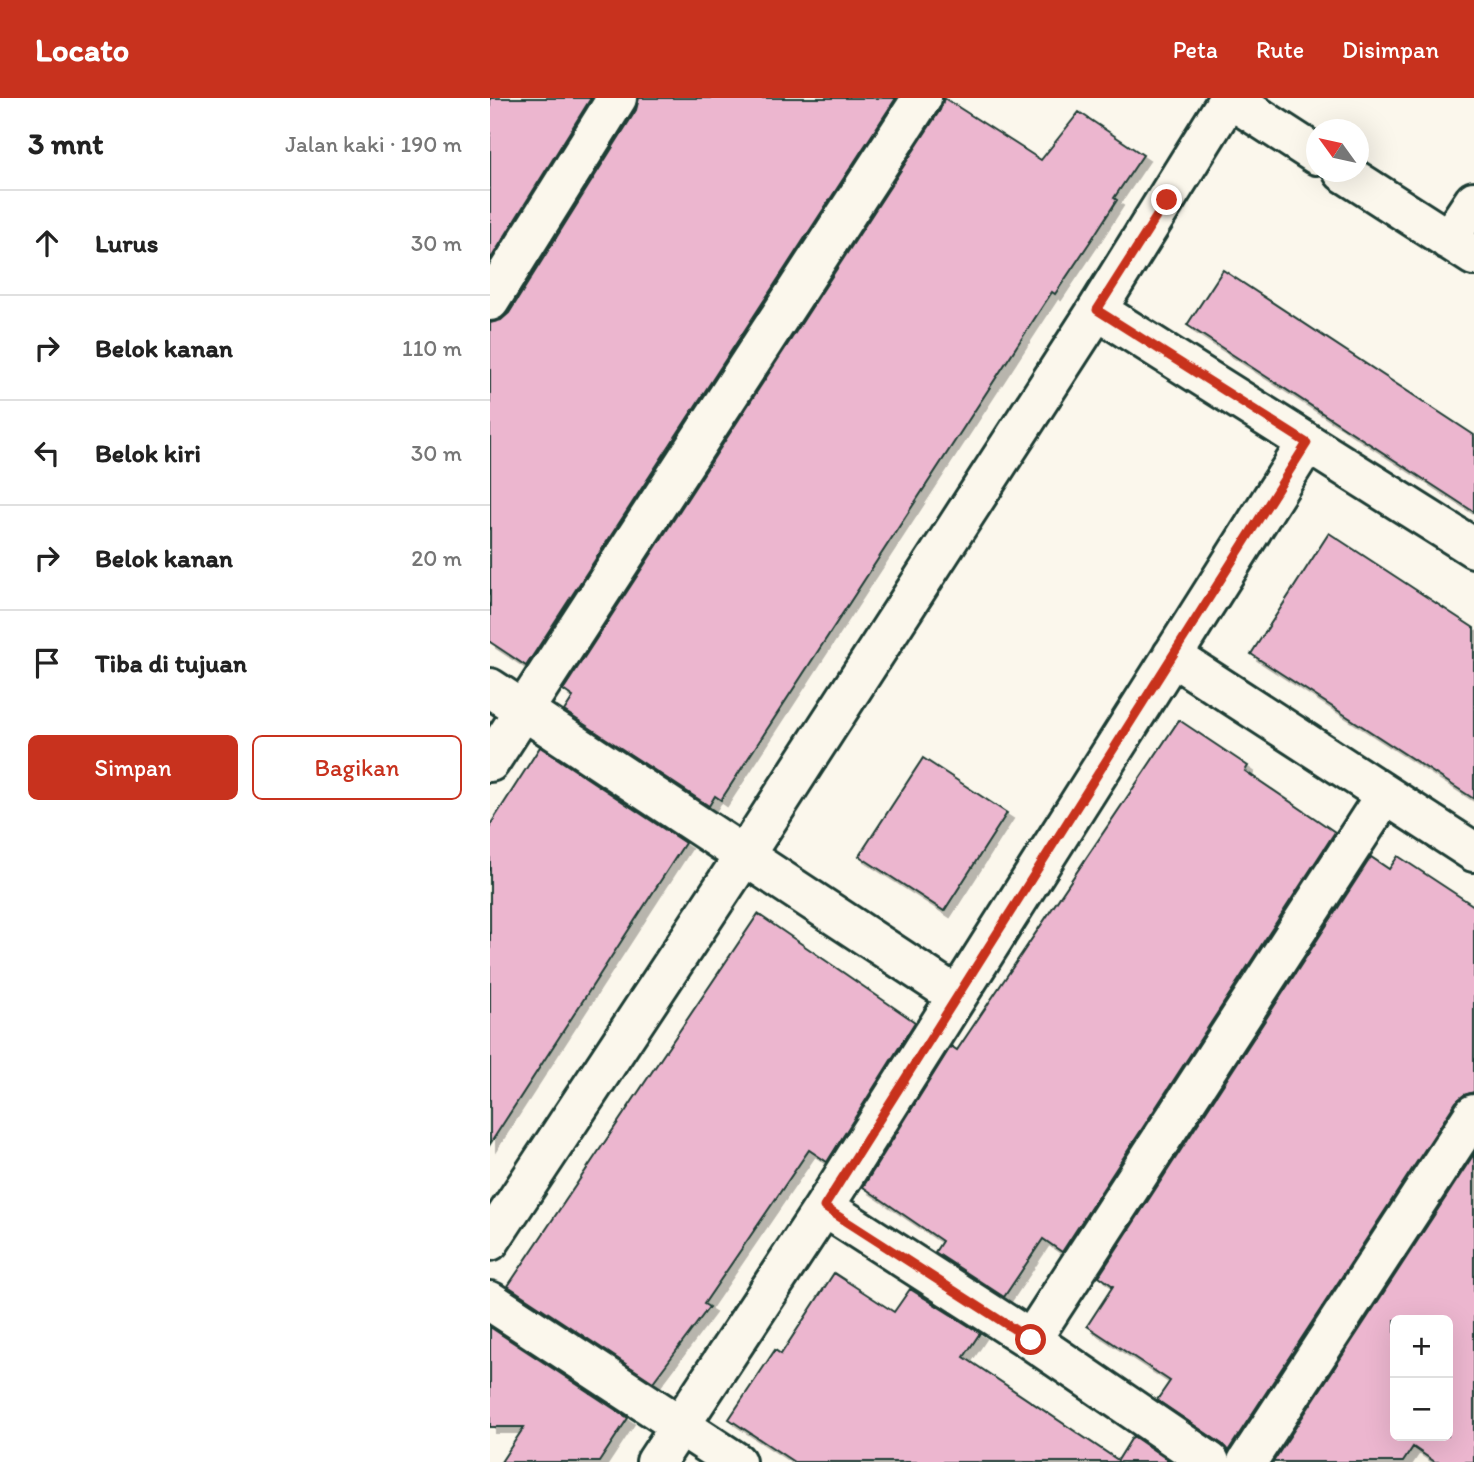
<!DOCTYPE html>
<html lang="id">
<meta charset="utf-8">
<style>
:root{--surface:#fff;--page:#f6f6f6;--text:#222;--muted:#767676;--line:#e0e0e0;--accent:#c8321e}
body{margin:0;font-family:Itim,sans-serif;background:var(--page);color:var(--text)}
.controls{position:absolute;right:21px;bottom:21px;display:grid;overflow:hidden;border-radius:10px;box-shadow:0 7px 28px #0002}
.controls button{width:63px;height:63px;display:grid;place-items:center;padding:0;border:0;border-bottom:2px solid var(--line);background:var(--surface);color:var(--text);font:35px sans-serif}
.compass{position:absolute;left:816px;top:21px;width:63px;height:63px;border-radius:50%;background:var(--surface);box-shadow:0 7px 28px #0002;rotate:303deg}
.stop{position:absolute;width:21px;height:21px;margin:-16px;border:5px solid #c8321e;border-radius:50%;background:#fff}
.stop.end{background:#c8321e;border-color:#fff;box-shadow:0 2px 7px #0008}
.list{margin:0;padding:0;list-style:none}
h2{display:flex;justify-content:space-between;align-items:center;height:91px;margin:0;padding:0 28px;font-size:30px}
h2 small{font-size:23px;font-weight:400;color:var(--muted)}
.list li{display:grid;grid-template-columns:46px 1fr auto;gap:21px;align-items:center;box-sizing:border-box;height:105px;padding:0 28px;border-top:2px solid var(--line)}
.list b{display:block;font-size:26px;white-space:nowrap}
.list em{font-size:23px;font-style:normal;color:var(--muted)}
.actions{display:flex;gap:14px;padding:21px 28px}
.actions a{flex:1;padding:16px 0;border:2px solid var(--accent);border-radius:10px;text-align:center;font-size:24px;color:var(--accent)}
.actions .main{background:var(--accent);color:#fff}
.icon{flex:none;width:38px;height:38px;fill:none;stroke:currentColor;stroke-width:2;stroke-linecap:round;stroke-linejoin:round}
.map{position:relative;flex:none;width:984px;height:1364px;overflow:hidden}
header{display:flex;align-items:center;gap:42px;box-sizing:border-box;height:98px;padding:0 35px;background:var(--accent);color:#fff}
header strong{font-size:33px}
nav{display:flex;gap:38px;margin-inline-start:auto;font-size:24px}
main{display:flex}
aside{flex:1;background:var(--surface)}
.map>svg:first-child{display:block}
.building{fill:#ecb6cf;stroke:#1f3d34;stroke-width:2;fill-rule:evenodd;filter:url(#shadow)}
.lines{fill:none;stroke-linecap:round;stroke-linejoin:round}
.minor-casing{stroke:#1f3d34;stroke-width:44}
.minor{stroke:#fbf7ec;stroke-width:38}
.route{stroke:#c8321e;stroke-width:9}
</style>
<header>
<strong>Locato</strong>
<nav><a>Peta</a><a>Rute</a><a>Disimpan</a></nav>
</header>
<main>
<aside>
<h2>3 mnt<small>Jalan kaki · 190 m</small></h2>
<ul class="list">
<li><svg class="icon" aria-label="ahead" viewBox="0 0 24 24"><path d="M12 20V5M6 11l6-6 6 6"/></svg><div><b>Lurus</b></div><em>30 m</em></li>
<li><svg class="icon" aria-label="right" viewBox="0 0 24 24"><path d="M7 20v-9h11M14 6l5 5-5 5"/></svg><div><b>Belok kanan</b></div><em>110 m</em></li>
<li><svg class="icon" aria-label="left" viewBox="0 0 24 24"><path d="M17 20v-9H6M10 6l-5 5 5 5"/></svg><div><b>Belok kiri</b></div><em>30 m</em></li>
<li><svg class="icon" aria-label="right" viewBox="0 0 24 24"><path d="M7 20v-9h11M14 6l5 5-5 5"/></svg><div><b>Belok kanan</b></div><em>20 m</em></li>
<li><svg class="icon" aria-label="arrive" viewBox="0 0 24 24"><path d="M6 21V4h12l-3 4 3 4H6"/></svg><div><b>Tiba di tujuan</b></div></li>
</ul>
<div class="actions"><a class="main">Simpan</a><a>Bagikan</a></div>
</aside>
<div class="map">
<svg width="984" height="1364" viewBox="0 0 984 1364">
<defs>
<filter id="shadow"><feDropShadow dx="6" dy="6" stdDeviation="0" flood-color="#0004"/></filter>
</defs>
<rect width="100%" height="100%" fill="#fbf7ec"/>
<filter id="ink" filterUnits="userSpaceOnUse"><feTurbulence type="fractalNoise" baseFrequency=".0143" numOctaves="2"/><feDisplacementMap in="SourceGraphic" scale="14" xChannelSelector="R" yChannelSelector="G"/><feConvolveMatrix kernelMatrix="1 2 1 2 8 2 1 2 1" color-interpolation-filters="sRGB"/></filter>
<g filter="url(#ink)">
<!-- building -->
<path class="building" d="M0,0H101L0,162Z
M149,0H406L36,568L0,544V225L11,222L19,215L146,12Z
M454,0L551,62L589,14L653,57L624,100L627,102L602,141L565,196L562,194L231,702L225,698L219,708L74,613L83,599L73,592L450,12Z
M733,172L984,337V414L697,227Z
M839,435L984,530V701L761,556Z
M689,622L758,668L755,673L845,734L572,1154L553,1141L514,1199L445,1154L452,1143L373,1089L461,948L467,952Z
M50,649L195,745L0,1046V727Z
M433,660L517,715L454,813L369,758Z
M908,758L984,808V994L974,997L966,1004L738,1353L732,1346L667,1302L680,1283L597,1228L623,1188L609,1178L881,759L899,771Z
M268,816L425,924L337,1064L319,1052L214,1206L219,1209L163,1284L18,1188Z
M984,1056V1364H945L923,1349L913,1364H783ZM905,1222H958V1338H905Z
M344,1175L404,1214L420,1191L490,1235L474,1259L628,1362L643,1338L681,1364H304L239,1321L285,1252L291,1256Z
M0,1229L138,1320L109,1364H11L34,1329H0Z"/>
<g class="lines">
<!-- minor casing -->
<g class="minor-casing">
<path id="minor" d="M739,0L827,57
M853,74L984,158
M958,142L984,103
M0,203L127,0
M607,212L984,450
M682,558L984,754
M0,590L467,898
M0,664L432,0
M334,1109L541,1242L720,1364
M0,1143L254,758L607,212L739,0
M0,1203L246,1364
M541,1242L895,697
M166,1364L334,1109L817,345
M757,1364L984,1016"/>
</g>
<!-- minor -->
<use href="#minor" class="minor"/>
</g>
</g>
<g class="lines" filter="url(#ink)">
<!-- route -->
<path class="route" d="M541,1242L334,1109L817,345L607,212L677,102"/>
</g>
</svg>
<div class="controls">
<button>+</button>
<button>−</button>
</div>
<svg class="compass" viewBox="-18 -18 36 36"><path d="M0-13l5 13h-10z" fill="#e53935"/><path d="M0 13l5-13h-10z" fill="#767676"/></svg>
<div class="stop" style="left:541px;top:1242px"></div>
<div class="stop end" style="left:677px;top:102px"></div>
</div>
</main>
